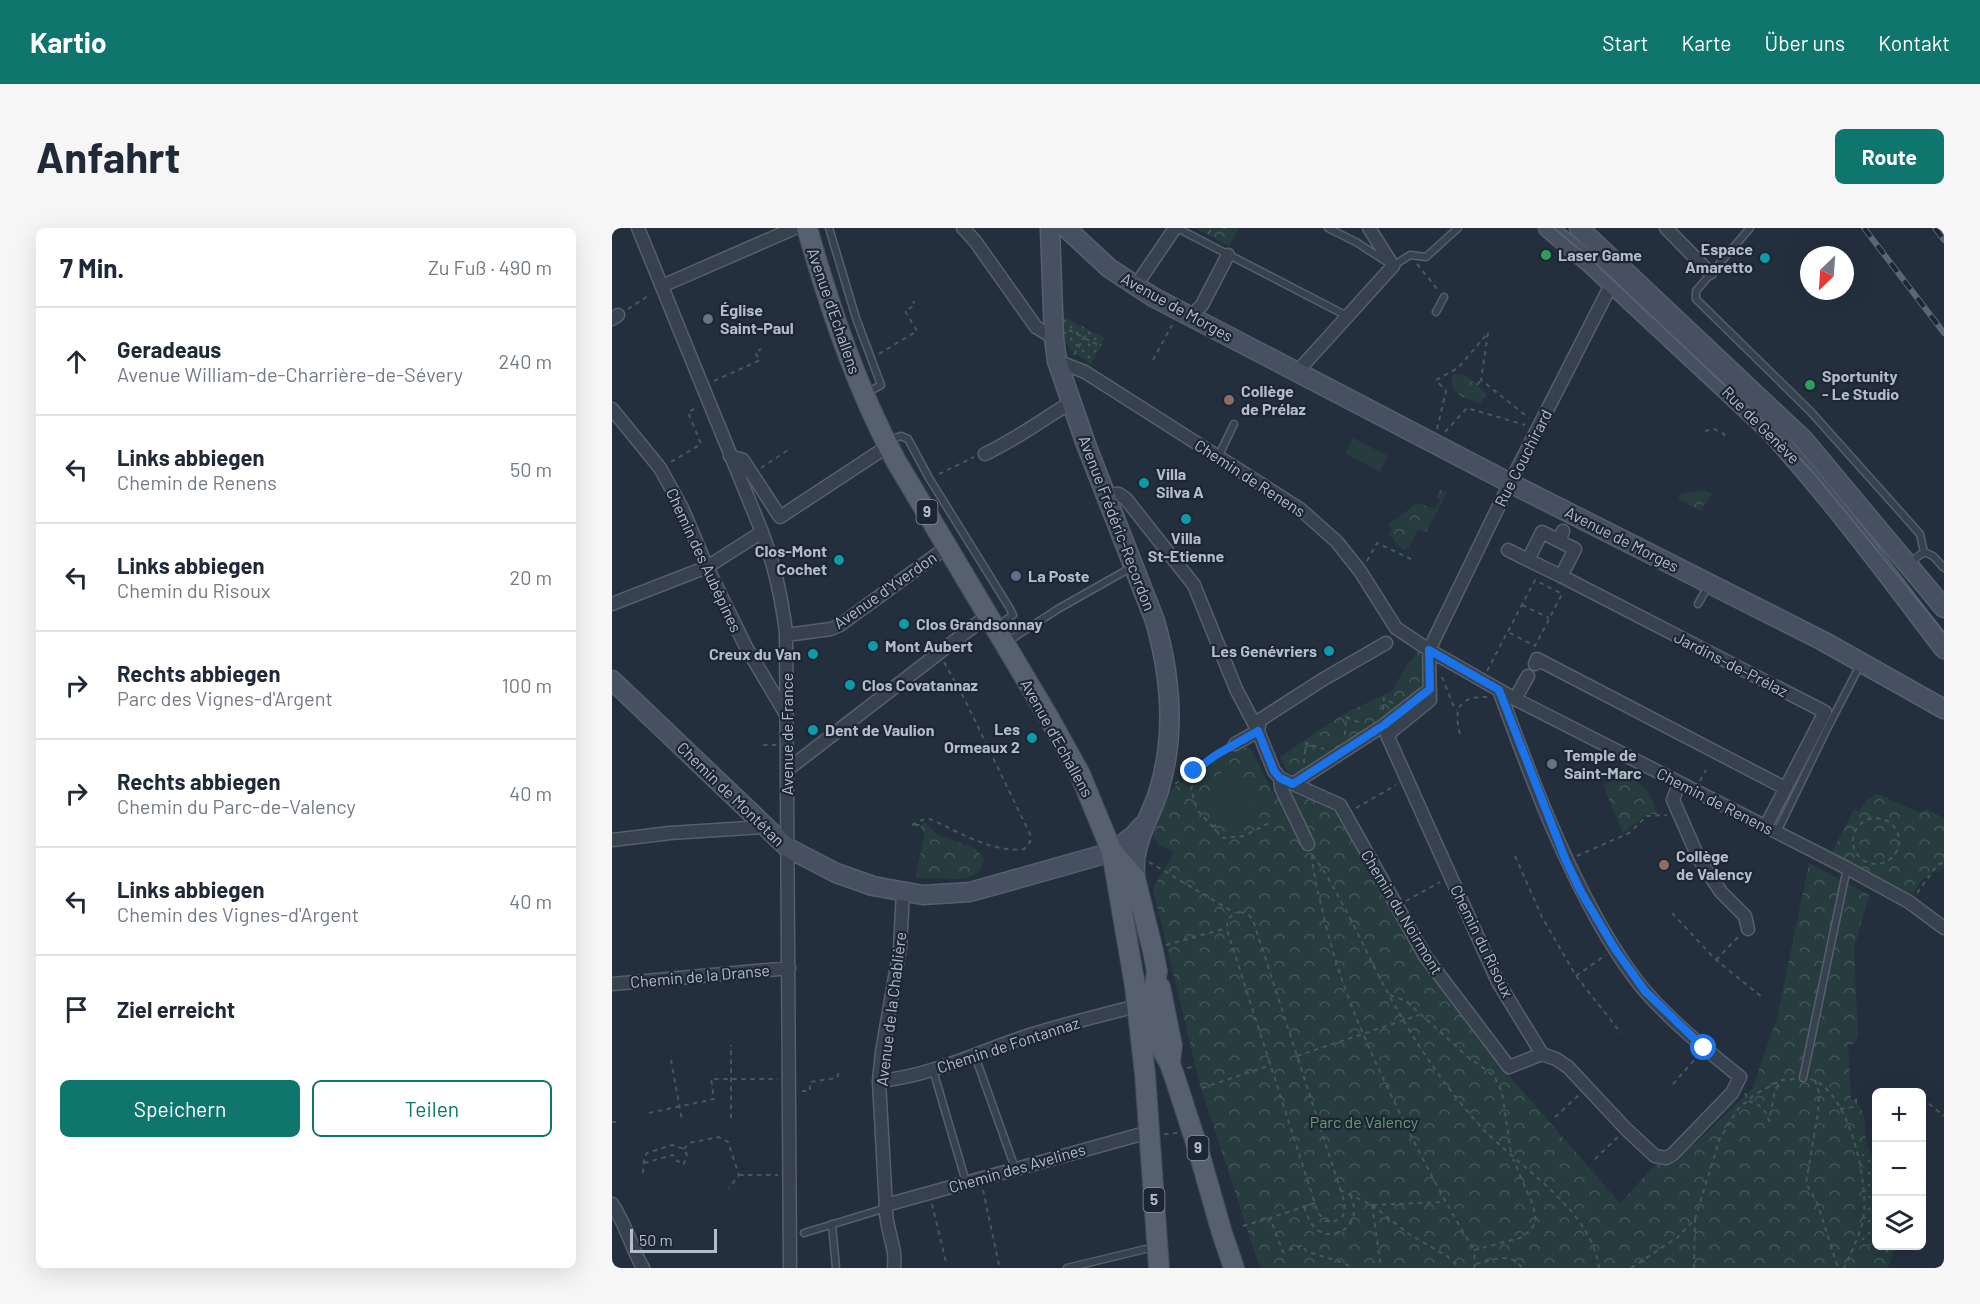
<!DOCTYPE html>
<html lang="de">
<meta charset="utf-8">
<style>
:root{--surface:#fff;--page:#f6f6f7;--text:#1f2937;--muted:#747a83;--line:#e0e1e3;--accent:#0f766e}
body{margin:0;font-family:Barlow,sans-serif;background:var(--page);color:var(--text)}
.controls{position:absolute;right:18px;bottom:18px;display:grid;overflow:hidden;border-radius:9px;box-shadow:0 6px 24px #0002}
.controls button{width:54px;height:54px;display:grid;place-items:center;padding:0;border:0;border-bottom:2px solid var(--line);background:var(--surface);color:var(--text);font:30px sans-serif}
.compass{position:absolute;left:1188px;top:18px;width:54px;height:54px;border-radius:50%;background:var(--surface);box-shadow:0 6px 24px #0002;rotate:205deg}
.scale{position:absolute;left:18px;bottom:15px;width:87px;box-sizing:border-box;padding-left:6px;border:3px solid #b4bcc9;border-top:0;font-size:16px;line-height:21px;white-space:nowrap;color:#b4bcc9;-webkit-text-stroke:4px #1d2633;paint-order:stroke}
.stop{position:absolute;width:18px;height:18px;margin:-14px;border:4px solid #1a73e8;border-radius:50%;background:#fff}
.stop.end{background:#1a73e8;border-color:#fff;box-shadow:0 2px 6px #0008}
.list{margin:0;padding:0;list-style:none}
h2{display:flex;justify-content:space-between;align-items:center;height:78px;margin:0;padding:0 24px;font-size:26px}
h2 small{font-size:20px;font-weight:400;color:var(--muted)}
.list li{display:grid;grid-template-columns:39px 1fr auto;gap:18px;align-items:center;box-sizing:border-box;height:108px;padding:0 24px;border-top:2px solid var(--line)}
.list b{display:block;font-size:22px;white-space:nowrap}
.list p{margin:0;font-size:20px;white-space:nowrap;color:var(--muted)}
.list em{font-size:20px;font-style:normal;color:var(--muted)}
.actions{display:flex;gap:12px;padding:18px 24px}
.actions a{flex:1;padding:14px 0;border:2px solid var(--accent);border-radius:9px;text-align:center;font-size:21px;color:var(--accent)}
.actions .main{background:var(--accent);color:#fff}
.icon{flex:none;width:33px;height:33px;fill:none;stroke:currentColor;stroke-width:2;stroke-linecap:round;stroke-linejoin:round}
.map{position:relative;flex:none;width:1332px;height:1040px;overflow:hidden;border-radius:9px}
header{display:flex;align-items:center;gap:36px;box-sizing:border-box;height:84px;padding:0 30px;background:var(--accent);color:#fff}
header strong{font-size:28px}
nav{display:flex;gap:33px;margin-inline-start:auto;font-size:21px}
.intro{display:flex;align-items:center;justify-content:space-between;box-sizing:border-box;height:144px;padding:0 36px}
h1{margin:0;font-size:42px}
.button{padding:15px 27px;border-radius:9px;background:var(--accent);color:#fff;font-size:21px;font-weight:700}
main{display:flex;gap:36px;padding:0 36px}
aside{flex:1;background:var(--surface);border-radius:9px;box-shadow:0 6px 24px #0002}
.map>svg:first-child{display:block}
.forest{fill:url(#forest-crowns)}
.garden{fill:url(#garden-dots)}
.pitch{fill:#263c3f}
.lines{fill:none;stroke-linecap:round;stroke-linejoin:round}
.lane-casing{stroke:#565f6c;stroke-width:9}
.street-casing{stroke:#565f6c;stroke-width:15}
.secondary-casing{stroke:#565f6c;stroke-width:21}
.primary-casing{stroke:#414a57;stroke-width:22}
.path{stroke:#44595c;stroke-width:2;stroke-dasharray:4.5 4.5;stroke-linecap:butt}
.lane{stroke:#38414e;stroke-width:6}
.street{stroke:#38414e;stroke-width:12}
.secondary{stroke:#465061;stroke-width:18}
.primary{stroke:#56606e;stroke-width:20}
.tram{stroke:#5a6575;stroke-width:1.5}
.rail-casing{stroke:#5a6575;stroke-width:6}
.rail{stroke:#1d2633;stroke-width:4;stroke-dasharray:11;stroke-linecap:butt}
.route{stroke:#1a73e8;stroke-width:8}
.leisure-dot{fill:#2e9e5b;stroke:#1d2633;stroke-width:2}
.culture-dot{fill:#0f9aa8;stroke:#1d2633;stroke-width:2}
.worship-dot{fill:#6b7280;stroke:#1d2633;stroke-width:2}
.education-dot{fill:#8d6e63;stroke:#1d2633;stroke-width:2}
.service-dot{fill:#5c6f8a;stroke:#1d2633;stroke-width:2}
.labels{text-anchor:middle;stroke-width:4.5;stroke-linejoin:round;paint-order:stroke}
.shield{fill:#1d2633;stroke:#878f9c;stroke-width:1.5}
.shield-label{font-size:15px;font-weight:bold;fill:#b4bcc9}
.poi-label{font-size:16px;font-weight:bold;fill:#b4bcc9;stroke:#1d2633;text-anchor:start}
.street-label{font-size:16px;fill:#b4bcc9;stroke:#1d2633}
.park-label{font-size:16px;fill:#6b9a76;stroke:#1d2633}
</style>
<header>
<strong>Kartio</strong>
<nav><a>Start</a><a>Karte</a><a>Über uns</a><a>Kontakt</a></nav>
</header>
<div class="intro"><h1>Anfahrt</h1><a class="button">Route</a></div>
<main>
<aside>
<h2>7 Min.<small>Zu Fuß · 490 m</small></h2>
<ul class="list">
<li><svg class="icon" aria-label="ahead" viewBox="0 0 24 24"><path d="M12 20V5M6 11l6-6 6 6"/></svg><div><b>Geradeaus</b><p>Avenue William-de-Charrière-de-Sévery</p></div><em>240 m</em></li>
<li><svg class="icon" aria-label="left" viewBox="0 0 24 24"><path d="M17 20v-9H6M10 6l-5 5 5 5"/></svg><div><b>Links abbiegen</b><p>Chemin de Renens</p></div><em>50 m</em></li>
<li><svg class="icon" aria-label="left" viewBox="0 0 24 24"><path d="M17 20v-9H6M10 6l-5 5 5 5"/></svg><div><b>Links abbiegen</b><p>Chemin du Risoux</p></div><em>20 m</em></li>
<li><svg class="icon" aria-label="right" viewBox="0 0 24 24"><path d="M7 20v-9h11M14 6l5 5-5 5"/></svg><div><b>Rechts abbiegen</b><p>Parc des Vignes-d'Argent</p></div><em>100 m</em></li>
<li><svg class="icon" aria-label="right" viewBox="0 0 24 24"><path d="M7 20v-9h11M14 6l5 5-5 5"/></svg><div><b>Rechts abbiegen</b><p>Chemin du Parc-de-Valency</p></div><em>40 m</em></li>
<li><svg class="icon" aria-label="left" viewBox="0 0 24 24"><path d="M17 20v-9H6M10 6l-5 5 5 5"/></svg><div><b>Links abbiegen</b><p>Chemin des Vignes-d'Argent</p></div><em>40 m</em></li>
<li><svg class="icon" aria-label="arrive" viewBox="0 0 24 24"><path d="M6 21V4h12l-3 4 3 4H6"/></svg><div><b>Ziel erreicht</b></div></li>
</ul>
<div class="actions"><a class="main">Speichern</a><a>Teilen</a></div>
</aside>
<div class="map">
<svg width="1332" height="1040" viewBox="0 0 1332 1040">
<defs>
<pattern id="forest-crowns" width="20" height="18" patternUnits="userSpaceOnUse" patternTransform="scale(1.5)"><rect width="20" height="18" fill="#263c3f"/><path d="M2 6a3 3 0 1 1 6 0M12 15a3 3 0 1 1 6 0" fill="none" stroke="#435659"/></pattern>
<pattern id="garden-dots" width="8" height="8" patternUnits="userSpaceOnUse" patternTransform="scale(1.5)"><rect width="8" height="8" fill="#263c3f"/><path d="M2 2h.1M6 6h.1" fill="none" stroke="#435659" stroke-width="1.8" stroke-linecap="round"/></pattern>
</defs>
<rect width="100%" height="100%" fill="#242f3e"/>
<!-- forest -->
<path class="forest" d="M583,0H627L617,18Z
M841,146L854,147L875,166L868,175C853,172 834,164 841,146Z
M828,262L835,265L814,304L806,302L797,319L791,322L776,306L780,302L776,297L805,275L823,281L828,272L824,270Z
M1092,262L1100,266L1093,277L1090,278L1089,283L1066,271L1069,266Z
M807,422L814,467L693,552L675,543L668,529L731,486L780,463L793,440Z
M625,517L639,521L663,569L677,562L719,581L728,590L809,732L900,851L1008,975L1043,937L1065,933L1140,861L1165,790L1197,635L1257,667L1242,720L1246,807L1243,815L1236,817L1239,871C1258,880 1251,902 1256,919C1257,924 1261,927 1264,931V1018H1284L1276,1040H648L588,857L541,661L562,624L546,616L541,607L559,562L592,538Z
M1015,547C1034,559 1039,564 1045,586H1035L1011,605L991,557Z
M1263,566L1268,567L1306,584H1311L1314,581L1332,590V640L1328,644L1322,643L1309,653L1300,668L1220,624L1242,581L1247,584L1254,573Z
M313,594L324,606L364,621L373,632L366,645L352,651L303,650L313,606L308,599Z"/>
<!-- garden -->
<path class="garden" d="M450,88L493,110L479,136C453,119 452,119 450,88Z
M1249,922H1256L1264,931V1018H1284L1280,1028L1249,1013C1260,983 1253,953 1249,922Z"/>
<!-- pitch -->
<path class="pitch" d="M741,210L776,228L768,244L734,226Z
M623,538L646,581L611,600L598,575L604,572L594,553Z"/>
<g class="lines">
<!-- lane casing -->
<g class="lane-casing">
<path id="lane" d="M217,0L244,90L269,157L255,165
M565,0L735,88
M716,0L744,14L781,38L798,27L814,29L846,0
M1138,0L1084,63V71L1199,184L1308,306L1312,324
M824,84L832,69
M277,212L289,208L296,211L317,250L397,379L401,387L385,398
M606,229L622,196
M1296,336L1312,324L1321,328L1332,340
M1086,376L1096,358
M395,414L446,381L520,339
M1165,604L1214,503L1248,437
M363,828L403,940
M321,842L354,954
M1191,850L1235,640
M220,996L224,1040
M192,1005L274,980
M455,1040L542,1019"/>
</g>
<!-- street casing -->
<g class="street-casing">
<path id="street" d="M26,0L150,304C163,339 169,367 174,404L178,1040
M351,0L363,13L424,99L442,110
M1054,0L1098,45
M529,50L563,0
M50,58L183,0
M586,81L590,77L616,27
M0,91L6,87
M445,133L473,144L688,281L725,314L748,343L784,400L817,422L903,471L1235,640L1297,674L1332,700
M685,144L781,38L757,0
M0,181L48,240L70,280L95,339L134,419L175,488
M373,226C403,212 430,192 458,175
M118,228L131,232L168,289L276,218
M493,266H507L514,271L582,357L624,461L646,503L662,543L668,550L669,560L696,616
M947,313L930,304L916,332L949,348L963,321L947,313L951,303
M896,322L916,332
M949,348L1213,484L1154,598
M0,376L95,339L150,304
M174,407L219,401L228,397L335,319
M923,436L925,431L1173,560
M887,462C917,544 947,625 990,700C1003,722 1017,745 1034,764C1062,796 1096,823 1128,849L1120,865L1061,926L1054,930L1043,928L1014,901L956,839L944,831L930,826L886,754L775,507L818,472L817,422L898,255L1002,51
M903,471L916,448
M623,516L646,503L648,492L710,452L774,415
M175,542L375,388
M668,550L728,577L813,728L897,839L930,826
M1067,555L1061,572L1087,631L1109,664L1133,688L1136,701
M681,556L772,497L818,461
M0,612L58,605L153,599
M0,756L177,740
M267,853C320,848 368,823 418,807C453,796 489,787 525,778
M0,976C14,996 19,1019 31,1040
M274,977L537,904
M282,1040C282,1035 283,1030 282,1025C280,1011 273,993 274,980L267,853L270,824L288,720L291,664"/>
</g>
<!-- secondary casing -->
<g class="secondary-casing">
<path id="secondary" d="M438,0L442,110L445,133L475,219L543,393C559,449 564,506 547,562C541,583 527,604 524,627C522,634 523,642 523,650
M454,0L497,40L541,69L898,255L1211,413L1332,481
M936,0L979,36L1156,201C1220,271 1275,346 1332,421
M967,0L1192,212L1332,380
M0,452L176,620L224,645L261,658L311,667L358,664L500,624L522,607L530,598"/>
</g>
<!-- primary casing -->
<g class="primary-casing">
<path id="primary" d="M195,0C218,80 244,159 284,233L437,490L468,546L500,624L523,758L533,846L547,1040
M500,624L523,650L541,723L545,743L537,801
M548,759L560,818L558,833
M530,785L558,836L562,847L586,921L610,1005L622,1040"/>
</g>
<!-- path -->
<path class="path" d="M611,0H614
M596,6L600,0
M805,36L826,62
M16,81L39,66
M457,102L486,117
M876,105L869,152L917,190
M267,126L305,103L293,83L303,77L301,73
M462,127L475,104
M541,132L560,97
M102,153L146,133L148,132L143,125L149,121
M865,157L869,152
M825,201L834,163L824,152L846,140L876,105
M1093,203L1102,201L1112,206L1113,213
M833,204L855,180L913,197
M59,234L89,216L76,184L86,179
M149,240L179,220
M327,246L362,229
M755,333L765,315L799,331
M910,377L937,390
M875,443L923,352L950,366L923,418L896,404
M830,449L842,479L845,482
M771,482L772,470L782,476
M848,506C841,481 847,468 875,469
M733,507L734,489L751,496
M151,517H164
M692,535L694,515L712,521
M581,543L587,551L594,553
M587,551L579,560L585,582L611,610L632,608L657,595
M1088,553L1094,542
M563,556L613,522
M744,580L784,557
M1241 613a23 23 0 1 1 46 0a23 23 0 1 1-46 0Z
M300,597L310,592L318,591C348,604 379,625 412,621L418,614V606L353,472L332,434
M303,597H310
M600,599L608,595
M700,627C701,646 706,664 710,681C725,749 750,807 780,869C805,921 832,973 862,1022
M701,627C729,667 748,712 770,754C798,807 830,856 870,900C908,940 980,982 987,1040
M903,628L930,689L964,748L1009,805
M965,628L1017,605L1035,588L1055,587
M537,634L623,685
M1305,665L1326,636L1332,635
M794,673L828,654
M628,684L636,686L641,692L733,976L731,988L723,993H714L706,985L615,702C614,692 618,686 628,684Z
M1060,685L1104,732L1150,769
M554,717L615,700
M1104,732L1127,708
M964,748L994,727
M778,767L794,773L856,829L882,848L890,864L899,925
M685,828L807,787
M59,832L70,892
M575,840L583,838
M1198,851C1237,861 1258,957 1251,992C1247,1009 1239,1025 1232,1040
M1203,852L1207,864L1206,885L1194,955L1206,977L1226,1040
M1061,856L1085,829
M590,860L659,837
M190,863H198V854L225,850L228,841
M1133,865L1136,873C1149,877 1153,880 1157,893L1163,862L1168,855
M1310,870L1332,888
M1228,881L1241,879L1244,875V867
M37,885L102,871L99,851H166
M943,889L967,867
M119,890V817
M0,894H4
M552,906L565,905
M72,921L77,915L107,909L116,914L127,947L117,960
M983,931L1007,908
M32,935L61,927L65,933L72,935
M31,945L32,930L35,925L60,917L72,921L75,927L72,935V940
M127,947H166
M371,962L387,1037
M728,962L760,977L833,974
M703,975L658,990L671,1024L691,1017L694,1023L732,1035L740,1040
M320,976L334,1034
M760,977L797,1006L835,1028L848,1040
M760,977L769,1040
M692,979C695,986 697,994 703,1000C716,1013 740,1004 742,985C743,979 740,973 739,967
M631,998L658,990
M864,1036C881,1032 899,1023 910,1040
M862,1040L863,1036L862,1022L908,1010L919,1002L924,993L921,977L901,931
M1019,1040L1066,1009L1083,991L1108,910L1126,881L1142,867L1169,852L1184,851
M1082,1040L1083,991"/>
<!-- lane -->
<use href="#lane" class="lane"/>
<!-- street -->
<use href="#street" class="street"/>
<!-- secondary -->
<use href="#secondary" class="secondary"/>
<!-- primary -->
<use href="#primary" class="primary"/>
<!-- tram -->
<path class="tram" d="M942,0L981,33L1172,213L1206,250L1332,404"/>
<!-- rail casing -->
<g class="rail-casing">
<path id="rail" d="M1252,0L1332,105
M1323,0L1332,12"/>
</g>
<!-- rail -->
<use href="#rail" class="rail"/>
</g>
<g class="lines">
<!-- route -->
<path class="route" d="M582,543L604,527L646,503L662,543L668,550L681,556L772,497L818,461L817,422L887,462L954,633L969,664L1003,721L1033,763L1092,820"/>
</g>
<!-- markers -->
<g class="leisure-dot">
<circle cx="934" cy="27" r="6"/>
<circle cx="1198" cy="157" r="6"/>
</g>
<g class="culture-dot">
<circle cx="1153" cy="30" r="6"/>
<circle cx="532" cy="255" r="6"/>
<circle cx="574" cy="291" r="6"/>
<circle cx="227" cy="332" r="6"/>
<circle cx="292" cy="396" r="6"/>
<circle cx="261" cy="418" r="6"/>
<circle cx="717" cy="423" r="6"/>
<circle cx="201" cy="426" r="6"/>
<circle cx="238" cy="457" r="6"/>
<circle cx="201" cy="502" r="6"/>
<circle cx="420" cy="510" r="6"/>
</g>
<g class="worship-dot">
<circle cx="96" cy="91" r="6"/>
<circle cx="940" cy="536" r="6"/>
</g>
<g class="education-dot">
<circle cx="617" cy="172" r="6"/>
<circle cx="1052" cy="637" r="6"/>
</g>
<circle class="service-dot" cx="404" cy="348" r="6"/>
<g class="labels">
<!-- shield labels -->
<g class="shield">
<rect x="304.5" y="272" width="21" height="24" rx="4.5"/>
<rect x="575.5" y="908" width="21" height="24" rx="4.5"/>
<rect x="531.5" y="960" width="21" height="24" rx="4.5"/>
</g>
<g class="shield-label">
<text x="315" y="289">9</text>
<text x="586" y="925">9</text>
<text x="542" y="977">5</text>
</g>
<!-- poi labels -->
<g class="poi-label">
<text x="1141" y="27" text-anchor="end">Espace<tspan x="1141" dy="18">Amaretto</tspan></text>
<text x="946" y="33">Laser Game</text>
<text x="108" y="88">Église<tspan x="108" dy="18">Saint-Paul</tspan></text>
<text x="1210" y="154">Sportunity<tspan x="1210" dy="18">- Le Studio</tspan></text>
<text x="629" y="169">Collège<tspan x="629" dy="18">de Prélaz</tspan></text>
<text x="544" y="252">Villa<tspan x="544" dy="18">Silva A</tspan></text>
<text x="574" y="316" text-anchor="middle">Villa<tspan x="574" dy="18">St-Etienne</tspan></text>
<text x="215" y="329" text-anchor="end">Clos-Mont<tspan x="215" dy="18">Cochet</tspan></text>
<text x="416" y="354">La Poste</text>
<text x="304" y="402">Clos Grandsonnay</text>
<text x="273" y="424">Mont Aubert</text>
<text x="705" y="429" text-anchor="end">Les Genévriers</text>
<text x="189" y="432" text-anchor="end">Creux du Van</text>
<text x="250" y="463">Clos Covatannaz</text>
<text x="408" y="507" text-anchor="end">Les<tspan x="408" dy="18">Ormeaux 2</tspan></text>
<text x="213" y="508">Dent de Vaulion</text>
<text x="952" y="533">Temple de<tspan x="952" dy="18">Saint-Marc</tspan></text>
<text x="1064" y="634">Collège<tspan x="1064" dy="18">de Valency</tspan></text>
</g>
<!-- street labels -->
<g class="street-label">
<text transform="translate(565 79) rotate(29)" y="6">Avenue de Morges</text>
<text transform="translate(222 83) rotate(71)" y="6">Avenue d'Echallens</text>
<text transform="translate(1149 197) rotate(45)" y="6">Rue de Genève</text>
<text transform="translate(911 230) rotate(-63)" y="6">Rue Couchirard</text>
<text transform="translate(638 250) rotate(33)" y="6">Chemin de Renens</text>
<text transform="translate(505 295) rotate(69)" y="6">Avenue Frédéric-Recordon</text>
<text transform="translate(1010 311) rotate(27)" y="6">Avenue de Morges</text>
<text transform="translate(92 332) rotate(65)" y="6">Chemin des Aubépines</text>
<text transform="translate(273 362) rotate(-35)" y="6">Avenue d'Yverdon</text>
<text transform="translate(1119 436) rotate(27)" y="6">Jardins-de-Prélaz</text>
<text transform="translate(175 506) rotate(-90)" y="6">Avenue de France</text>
<text transform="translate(445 510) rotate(61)" y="6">Avenue d'Echallens</text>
<text transform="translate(119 566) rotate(44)" y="6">Chemin de Montétan</text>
<text transform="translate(1103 573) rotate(27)" y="6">Chemin de Renens</text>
<text transform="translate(790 684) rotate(59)" y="6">Chemin du Noirmont</text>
<text transform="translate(870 713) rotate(64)" y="6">Chemin du Risoux</text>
<text transform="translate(88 748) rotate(-5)" y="6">Chemin de la Dranse</text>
<text transform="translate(279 781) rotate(-83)" y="6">Avenue de la Chablière</text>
<text transform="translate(396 817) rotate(-18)" y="6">Chemin de Fontannaz</text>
<text transform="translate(405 940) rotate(-16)" y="6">Chemin des Avelines</text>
</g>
<!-- park labels -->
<g class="park-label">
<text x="752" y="900">Parc de Valency</text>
</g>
</g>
</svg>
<div class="controls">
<button>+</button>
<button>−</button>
<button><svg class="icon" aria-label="layers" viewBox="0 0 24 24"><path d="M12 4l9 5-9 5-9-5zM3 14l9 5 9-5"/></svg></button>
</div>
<svg class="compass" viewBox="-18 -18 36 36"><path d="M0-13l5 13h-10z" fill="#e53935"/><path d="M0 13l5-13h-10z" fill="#747a83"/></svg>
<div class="scale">50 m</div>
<div class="stop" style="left:1092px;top:820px"></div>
<div class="stop end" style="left:582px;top:543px"></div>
</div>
</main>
